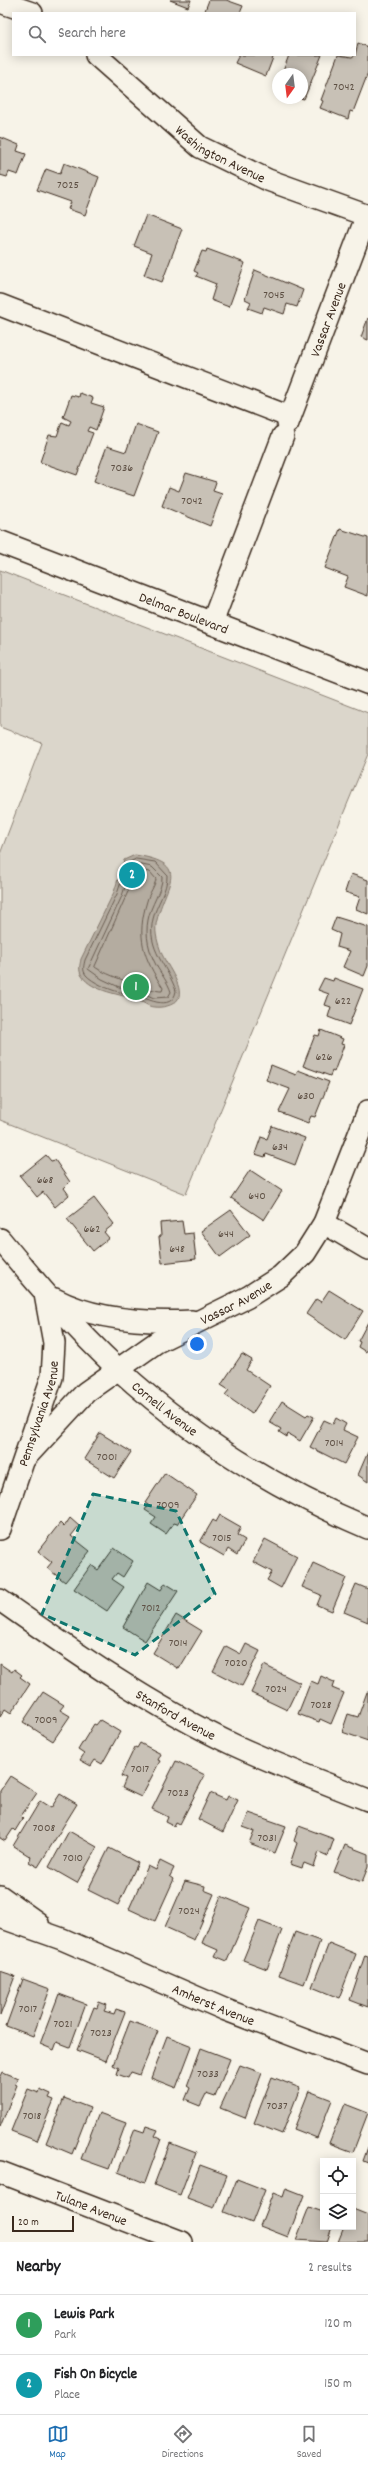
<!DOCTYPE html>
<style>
:root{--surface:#fff;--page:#f6f6f6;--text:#202124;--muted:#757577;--line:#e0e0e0;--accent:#1f6fb2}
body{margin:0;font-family:Dekko,sans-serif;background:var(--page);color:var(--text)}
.controls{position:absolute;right:12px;bottom:12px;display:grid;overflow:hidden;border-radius:0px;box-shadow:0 2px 10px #0003}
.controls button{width:36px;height:36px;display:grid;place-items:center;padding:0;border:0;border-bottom:1px solid var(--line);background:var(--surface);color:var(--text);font:20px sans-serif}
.compass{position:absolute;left:272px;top:68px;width:36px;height:36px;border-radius:50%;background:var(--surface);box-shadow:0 2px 10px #0003;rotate:194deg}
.scale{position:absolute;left:12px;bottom:10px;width:62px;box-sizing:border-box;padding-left:4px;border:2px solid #3b2a1e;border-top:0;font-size:11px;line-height:14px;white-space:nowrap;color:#3b2a1e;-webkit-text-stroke:3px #f7f3e8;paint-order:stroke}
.you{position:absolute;left:197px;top:1344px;width:14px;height:14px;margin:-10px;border:3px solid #fff;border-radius:50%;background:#1a73e8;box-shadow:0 0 0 6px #1a73e833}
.badge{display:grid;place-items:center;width:26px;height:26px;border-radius:50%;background:var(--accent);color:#fff;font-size:13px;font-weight:700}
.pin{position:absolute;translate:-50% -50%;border:2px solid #fff;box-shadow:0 1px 4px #0006}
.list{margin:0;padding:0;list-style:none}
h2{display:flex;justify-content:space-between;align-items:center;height:52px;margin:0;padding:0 16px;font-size:17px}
h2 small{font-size:13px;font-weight:400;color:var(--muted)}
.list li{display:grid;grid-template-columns:26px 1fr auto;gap:12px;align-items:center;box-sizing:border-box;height:60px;padding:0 16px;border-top:1px solid var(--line)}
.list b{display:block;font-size:15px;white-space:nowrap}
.list p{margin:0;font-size:13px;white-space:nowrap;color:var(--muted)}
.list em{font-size:13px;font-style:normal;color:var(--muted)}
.icon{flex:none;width:22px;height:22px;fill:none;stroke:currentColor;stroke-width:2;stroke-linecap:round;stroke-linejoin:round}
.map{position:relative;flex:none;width:368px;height:2242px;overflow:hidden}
.search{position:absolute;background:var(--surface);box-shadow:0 2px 10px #0003;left:12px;right:12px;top:12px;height:44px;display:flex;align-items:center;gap:10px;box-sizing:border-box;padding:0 14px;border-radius:0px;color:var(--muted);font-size:15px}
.sheet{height:172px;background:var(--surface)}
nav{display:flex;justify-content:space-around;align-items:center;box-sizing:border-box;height:56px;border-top:1px solid var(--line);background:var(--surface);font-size:11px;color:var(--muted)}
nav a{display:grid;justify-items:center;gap:2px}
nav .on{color:var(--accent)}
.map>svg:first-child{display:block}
.green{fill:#dbd6cb;stroke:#8b8074}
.water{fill:#b4aca0;stroke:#84786c}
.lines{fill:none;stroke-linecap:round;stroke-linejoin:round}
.shore{stroke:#6b5e52;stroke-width:1}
.building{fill:#c8c1b6;stroke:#3b2a1e}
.minor-casing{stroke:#3b2a1e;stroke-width:24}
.major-casing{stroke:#3b2a1e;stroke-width:25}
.minor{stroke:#f7f3e8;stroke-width:21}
.major{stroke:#f7f3e8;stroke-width:22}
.marked{fill:#0f766e;fill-opacity:0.2;stroke:#0f766e;stroke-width:3;stroke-dasharray:8 5;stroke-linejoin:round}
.labels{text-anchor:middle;stroke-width:4;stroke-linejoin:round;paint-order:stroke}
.number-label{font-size:12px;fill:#5e5044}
.street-label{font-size:14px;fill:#3b2a1e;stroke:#f7f3e8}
</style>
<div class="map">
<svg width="368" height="2242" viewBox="0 0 368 2242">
<rect width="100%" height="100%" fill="#f7f3e8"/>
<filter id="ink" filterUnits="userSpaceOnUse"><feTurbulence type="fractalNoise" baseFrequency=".025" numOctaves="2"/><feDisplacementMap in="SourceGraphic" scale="8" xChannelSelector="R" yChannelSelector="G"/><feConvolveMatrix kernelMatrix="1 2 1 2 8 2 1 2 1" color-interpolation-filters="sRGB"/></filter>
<g filter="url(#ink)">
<!-- green -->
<path class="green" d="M0,570L368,713V754L186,1194L0,1120V854L42,743L0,727Z"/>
<!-- water -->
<path class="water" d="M135,855C193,864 165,884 157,920C154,930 157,940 160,949C164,963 185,986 178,999C174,1006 161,1008 154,1007C148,1007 142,1001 137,1000C122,994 92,992 82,976C78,970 80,965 81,959L114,892L124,860Z"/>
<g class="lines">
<!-- shore -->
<path class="shore" d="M136,859L155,862L167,875C168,890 156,905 153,919C146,949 168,966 176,991C172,1014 144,997 131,993C127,992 123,993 119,992C110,990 92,982 86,975C82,970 84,965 85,960L117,894L127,864Z
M137,864L152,867L162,877C163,889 150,906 148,920C145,935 149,952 156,965C161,974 168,982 171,992L168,997L154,998L131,988L119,987L102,979L88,969L122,896L131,868Z
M138,870L150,872L156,879C155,886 149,893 147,901C136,937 143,957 163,988L162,991C153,992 103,974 95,967Z"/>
</g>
<!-- building -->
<path class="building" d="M170,0H191L188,7Z
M209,0H226L243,6L240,13H204Z
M358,43L368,47V73L353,112L350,111L348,119L320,108L323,101L321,100L338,55L352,57L355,55Z
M239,55H274L266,76L235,63Z
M289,55H322L304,99L300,98H302V74H282Z
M0,137L19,145L17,151L26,154L18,175L9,172L7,177L0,175Z
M64,163L99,177L85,215L68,209L71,202L37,190L46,169L60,174Z
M146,215L182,229L162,282L144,275L152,253L134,246Z
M207,249L245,263L229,307L211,300L216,284L196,276L198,273L194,271L202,251L206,252Z
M255,270L303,290L297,307L287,304L284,314L264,307L262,313L248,308L251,302L245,299Z
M368,318V340L361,337Z
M80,393L93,398L91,403L104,407L96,430L89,427L87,431L93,433L77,475L40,462L49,435L57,436L62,422L69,425L71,421L63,417L71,395L79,397Z
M136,424L158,432L134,496L106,487V486L94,481L107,446L126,452Z
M186,473L216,482L213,491L222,494L210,526L162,506L169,487L179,491Z
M340,529L368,538V596L344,587L348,577L325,568Z
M351,874L368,880V914L356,909L360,897L345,892Z
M336,917L368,927V966L364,976L343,967L350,951L337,947L340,934L331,930Z
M324,978L333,981L334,978L363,989L349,1025L328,1017L331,1007L325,1005L329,994L318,990Z
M321,1030L343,1039L341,1044L344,1045L334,1072L332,1071L330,1076L303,1066L315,1035L319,1036Z
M271,1065L296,1075L298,1070L329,1082L315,1117L311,1116L308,1123L279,1112L290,1089L266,1080Z
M272,1126L305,1138L295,1165L266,1154L265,1157L255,1154L261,1137L267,1139Z
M46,1155L51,1161L55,1160L70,1182L64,1188L69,1195L55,1207L43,1192L37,1197L20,1176Z
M250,1170L282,1191L264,1220L231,1198Z
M94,1198L114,1224L104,1232L109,1238L93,1251L67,1219Z
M231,1210L250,1235L220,1257L201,1231Z
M182,1221L184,1234L193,1233L196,1259L162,1263L159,1237L161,1236L160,1223Z
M329,1290L363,1311L345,1340L306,1314L316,1299L321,1302Z
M368,1322V1348L366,1352L358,1347L360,1342L358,1341Z
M242,1354L252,1360L246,1370L270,1386L252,1414L225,1395L229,1390L221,1385Z
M282,1401L306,1416L308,1414L314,1417L300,1441L288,1434L287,1437L279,1432L281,1429L269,1422Z
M336,1418L346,1424L343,1430L358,1437L344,1464L310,1447L324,1420L333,1424Z
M100,1433L131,1452L114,1478L84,1459Z
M368,1452V1482L358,1475Z
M165,1473L197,1495L177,1524L174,1523L166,1534L151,1524L156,1517L145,1510L148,1505L145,1503Z
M220,1515L241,1527L237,1535L245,1540L237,1555L228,1549L224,1556L200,1542L213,1520L216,1522Z
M70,1518L79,1526L71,1536L90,1551L65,1582L47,1568L52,1562L38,1551L60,1523L64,1527Z
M265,1539L297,1556L281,1588L267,1580L272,1572L253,1562Z
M114,1548L133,1561L123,1577L117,1573L112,1579L124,1587L107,1611L74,1589L91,1565L98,1570Z
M313,1563L346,1578L332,1611L317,1605L321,1595L302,1587Z
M148,1582L161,1590L165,1583L178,1591L145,1641L123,1627Z
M356,1584L368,1589V1622L344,1612Z
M176,1615L202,1631L179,1669L153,1653Z
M246,1644L260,1651L242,1686L213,1671L226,1646L241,1654Z
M0,1664L12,1672L14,1669L22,1675L20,1677L30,1684L11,1713L5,1709L0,1717Z
M264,1665L300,1683L287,1710L251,1693Z
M321,1676L334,1682L332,1688L344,1693L331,1724L320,1719L319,1722L298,1714L311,1681L318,1684Z
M43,1692L64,1705L60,1710L70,1716L53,1741L23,1722Z
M367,1692H368V1741L342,1732L348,1714L358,1717Z
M100,1720L120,1732L102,1764L95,1760L91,1766L80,1760L84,1754L78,1750L94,1724L96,1725Z
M140,1743L161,1754L158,1760L160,1761L141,1797L122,1788L126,1778L121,1776L135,1747L137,1748Z
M176,1761L205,1775L180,1824L176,1822L174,1826L166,1822L168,1817L152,1809Z
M10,1776L37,1793L21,1816L23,1818L15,1831L13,1829L5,1841L0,1838V1791Z
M210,1793L226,1800L228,1796L238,1800L223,1832L198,1819Z
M60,1794L77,1804L38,1867L29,1862L31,1857L13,1846L40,1801L51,1808Z
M249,1813L286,1826L275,1853L249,1843L254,1831L243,1827Z
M299,1826L334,1839L328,1856L319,1852L314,1867L304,1863L302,1868L290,1864L297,1843L294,1841Z
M69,1831L97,1847L77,1883L49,1867Z
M345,1845L368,1854V1867L362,1882L334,1872Z
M109,1848L138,1863L118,1905L88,1890Z
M160,1861L174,1868L170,1876L174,1879L155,1921L129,1909L148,1866L156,1870Z
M185,1881L205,1886L204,1890L214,1894L194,1940L165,1927Z
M221,1896L250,1908L227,1961L215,1956L218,1950L202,1943Z
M259,1921L282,1930L267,1969L243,1960Z
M295,1932L320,1941L304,1984L279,1975Z
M329,1943L356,1954L339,1998L312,1987Z
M365,1955L368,1956V2007L350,2000Z
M0,1971L15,1976L0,2016Z
M23,1979L50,1989L33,2036L6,2026Z
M59,1994L86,2004L70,2047L57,2042L54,2050L40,2044Z
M99,2002L107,2005L104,2011L114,2014L116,2009L125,2012L106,2061L77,2050L94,2007L97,2008Z
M130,2021L158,2031L140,2075L131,2072L128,2078L117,2074L119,2068L113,2065Z
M167,2036L192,2046L176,2088L151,2078Z
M201,2048L230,2059L215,2097L206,2094L200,2106L185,2100L190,2088L187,2086Z
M240,2065L262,2073L245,2118L220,2108Z
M3,2072L18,2078L15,2084L17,2085L0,2127V2078Z
M272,2077L300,2088L282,2134L254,2123Z
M28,2089L39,2093L40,2089L51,2094L49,2098L54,2100L37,2141L11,2131Z
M309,2091L332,2100L317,2138L294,2129Z
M64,2098L90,2108L72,2154L46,2143Z
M345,2104L368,2113L353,2152L329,2143Z
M99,2113L126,2123L109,2169L81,2159Z
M146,2126L158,2130L155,2136L161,2139L145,2183L118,2172L135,2129L144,2132Z
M170,2143L196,2153L180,2195L154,2185Z
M368,2147V2163L363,2161Z
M200,2165L227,2175L214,2208L187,2198Z
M237,2179L265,2190L252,2223L224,2212Z
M286,2188L304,2195L288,2237L260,2226L273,2193L283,2197Z
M309,2207L323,2212V2227H332L327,2242L296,2240Z
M353,2209L368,2215V2242H338L344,2227H353Z"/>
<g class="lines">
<!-- minor casing -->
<g class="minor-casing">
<g id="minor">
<path d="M0,2L32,13"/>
<path id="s1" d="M96,55L200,147L268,180L368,216"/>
<path d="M0,305L290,417"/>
<path id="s2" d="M288,423L367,215"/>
<path d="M212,623L283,436"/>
<path d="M324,1223L368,1249"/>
<path id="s3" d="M0,1239C37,1284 75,1329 118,1369C191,1436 278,1490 368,1528"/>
<path d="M55,1299C95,1320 147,1323 192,1321"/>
<path id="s4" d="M25,1458L86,1392L157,1342L248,1297L281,1276L305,1253L324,1223L368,1111"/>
<path id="s5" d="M0,1529L52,1377L54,1343L45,1294"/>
<path id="s6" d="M0,1600C74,1652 151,1706 234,1745C277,1765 323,1782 368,1800"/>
<path d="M0,1896L38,1923"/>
<path id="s7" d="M0,1917L62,1939L226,2010L368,2064"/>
<path id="s8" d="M0,2172L182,2242"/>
</g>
</g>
<!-- major casing -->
<g class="major-casing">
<g id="major">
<path id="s9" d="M0,542L368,683"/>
</g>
</g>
<!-- minor -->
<use href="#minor" class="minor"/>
<!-- major -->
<use href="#major" class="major"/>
</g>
</g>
<!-- marked area -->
<path class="marked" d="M93,1494L176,1511L215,1594L135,1655L42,1614Z"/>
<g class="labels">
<!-- number labels -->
<g class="number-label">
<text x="344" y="90">7042</text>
<text x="68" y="188">7025</text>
<text x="274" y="298">7045</text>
<text x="122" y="471">7036</text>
<text x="192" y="504">7042</text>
<text x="343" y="1004">622</text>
<text x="324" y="1060">626</text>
<text x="306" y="1099">630</text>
<text x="280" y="1150">634</text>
<text x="45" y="1183">668</text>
<text x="257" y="1199">640</text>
<text x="92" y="1232">662</text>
<text x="226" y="1237">644</text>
<text x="177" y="1252">648</text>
<text x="334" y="1446">7014</text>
<text x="107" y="1460">7001</text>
<text x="168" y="1508">7009</text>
<text x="222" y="1541">7015</text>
<text x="151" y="1611">7012</text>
<text x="178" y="1646">7014</text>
<text x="236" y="1666">7020</text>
<text x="276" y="1692">7024</text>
<text x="321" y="1708">7028</text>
<text x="46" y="1723">7009</text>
<text x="140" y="1772">7017</text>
<text x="178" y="1796">7023</text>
<text x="44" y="1831">7008</text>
<text x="267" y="1841">7031</text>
<text x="73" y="1861">7010</text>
<text x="189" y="1914">7024</text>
<text x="28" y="2012">7017</text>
<text x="63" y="2027">7021</text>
<text x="101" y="2036">7023</text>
<text x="208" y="2077">7033</text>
<text x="277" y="2109">7037</text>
<text x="32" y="2119">7018</text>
</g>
<!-- street labels -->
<g class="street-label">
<text dy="5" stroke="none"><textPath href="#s1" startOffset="160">Washington Avenue</textPath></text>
<text dy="5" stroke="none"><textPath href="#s2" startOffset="111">Vassar Avenue</textPath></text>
<text dy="5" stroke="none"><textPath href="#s9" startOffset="197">Delmar Boulevard</textPath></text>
<text dy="5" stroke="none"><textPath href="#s4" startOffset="265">Vassar Avenue</textPath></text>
<text dy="5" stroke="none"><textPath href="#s3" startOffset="237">Cornell Avenue</textPath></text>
<text dy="5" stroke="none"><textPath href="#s5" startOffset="122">Pennsylvania Avenue</textPath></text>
<text dy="5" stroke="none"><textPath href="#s6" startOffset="210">Stanford Avenue</textPath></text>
<text dy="5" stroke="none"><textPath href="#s7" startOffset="231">Amherst Avenue</textPath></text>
<text dy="5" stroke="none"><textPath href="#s8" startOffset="98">Tulane Avenue</textPath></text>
</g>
</g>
</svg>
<div class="controls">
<button><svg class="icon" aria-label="locate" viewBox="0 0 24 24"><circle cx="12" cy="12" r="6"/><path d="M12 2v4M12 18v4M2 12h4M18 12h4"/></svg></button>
<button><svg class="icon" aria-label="layers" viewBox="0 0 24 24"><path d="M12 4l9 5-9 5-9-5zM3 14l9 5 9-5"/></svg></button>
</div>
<svg class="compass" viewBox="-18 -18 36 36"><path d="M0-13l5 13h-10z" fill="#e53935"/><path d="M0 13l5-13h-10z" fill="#757577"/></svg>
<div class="scale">20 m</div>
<div class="you"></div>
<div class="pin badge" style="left:136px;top:987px;background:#2e9e5b">1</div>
<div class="pin badge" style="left:132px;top:875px;background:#0f9aa8">2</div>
<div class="search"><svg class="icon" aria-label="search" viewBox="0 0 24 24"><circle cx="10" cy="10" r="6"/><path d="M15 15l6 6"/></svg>Search here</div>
</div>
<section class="sheet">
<h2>Nearby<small>2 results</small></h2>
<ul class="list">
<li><span class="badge" style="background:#2e9e5b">1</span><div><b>Lewis Park</b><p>Park</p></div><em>120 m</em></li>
<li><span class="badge" style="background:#0f9aa8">2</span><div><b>Fish On Bicycle</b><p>Place</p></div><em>150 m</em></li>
</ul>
</section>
<nav>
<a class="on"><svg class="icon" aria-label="map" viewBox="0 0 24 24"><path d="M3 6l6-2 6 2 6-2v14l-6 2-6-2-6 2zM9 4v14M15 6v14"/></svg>Map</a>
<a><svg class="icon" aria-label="directions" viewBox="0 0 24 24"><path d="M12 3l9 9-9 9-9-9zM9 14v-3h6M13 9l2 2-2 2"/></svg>Directions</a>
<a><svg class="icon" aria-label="saved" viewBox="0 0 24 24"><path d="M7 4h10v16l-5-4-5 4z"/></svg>Saved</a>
</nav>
